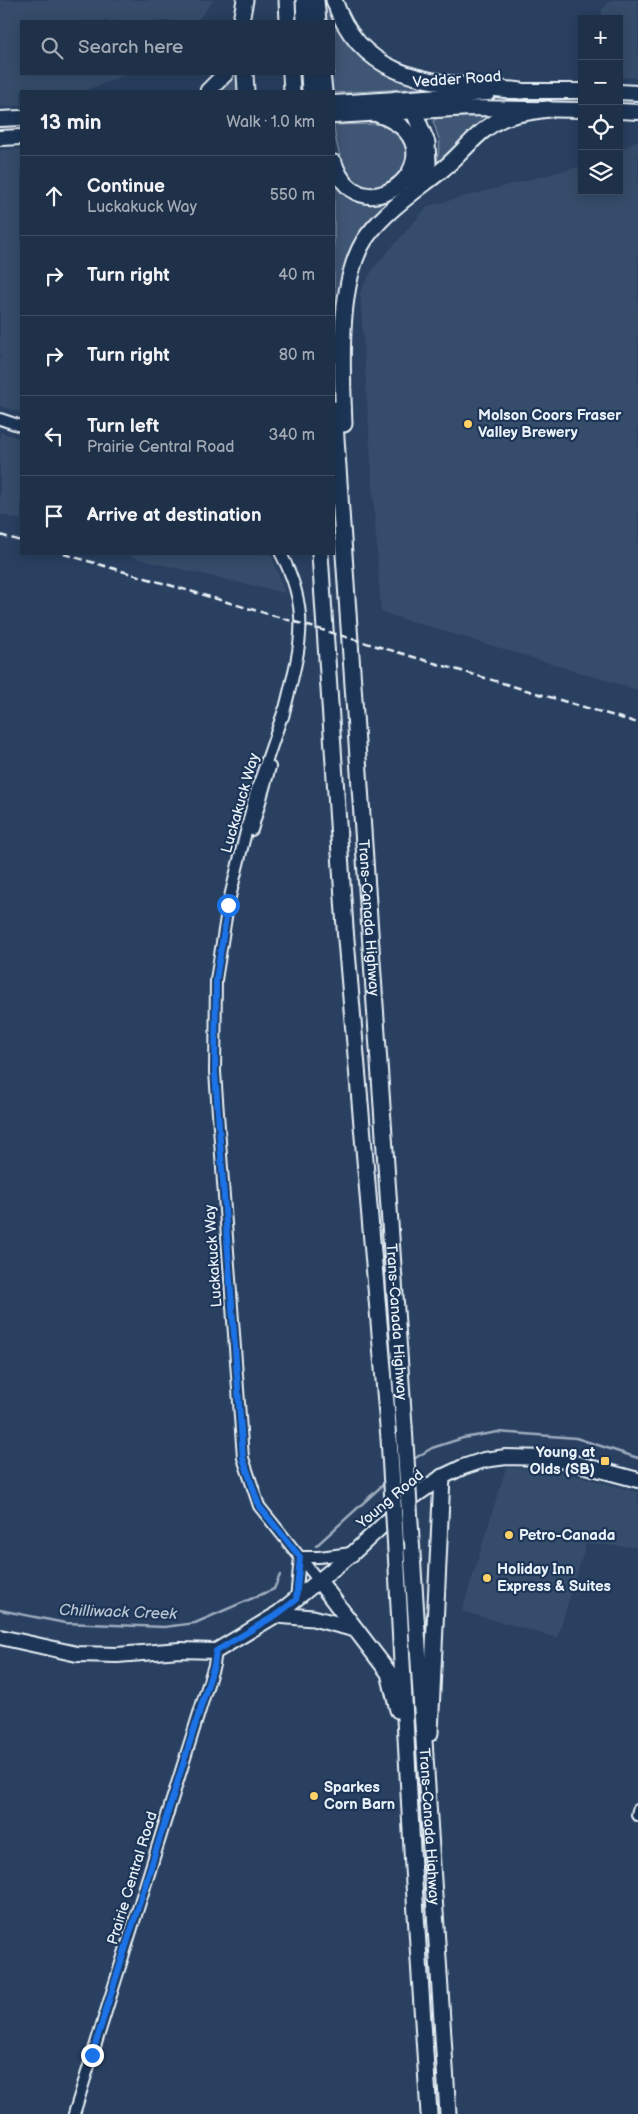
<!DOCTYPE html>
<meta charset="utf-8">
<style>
:root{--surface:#1f3049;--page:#2c3c53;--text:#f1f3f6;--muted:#a1a9b4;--line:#3c4b61}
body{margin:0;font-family:"Balsamiq Sans",sans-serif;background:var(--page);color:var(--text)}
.controls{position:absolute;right:15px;top:15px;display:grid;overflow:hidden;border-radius:0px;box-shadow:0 2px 12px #0003}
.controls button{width:45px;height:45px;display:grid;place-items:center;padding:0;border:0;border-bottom:1px solid var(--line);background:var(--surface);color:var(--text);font:25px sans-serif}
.stop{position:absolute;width:15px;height:15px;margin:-11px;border:4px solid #1a73e8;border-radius:50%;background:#fff}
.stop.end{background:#1a73e8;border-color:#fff;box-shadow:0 1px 5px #0008}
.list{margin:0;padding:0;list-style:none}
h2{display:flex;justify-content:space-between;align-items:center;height:65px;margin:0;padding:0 20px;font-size:21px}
h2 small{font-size:16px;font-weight:400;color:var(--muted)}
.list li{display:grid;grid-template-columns:32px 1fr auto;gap:15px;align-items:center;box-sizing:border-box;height:80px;padding:0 20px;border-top:1px solid var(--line)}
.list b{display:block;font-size:19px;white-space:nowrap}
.list p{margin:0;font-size:16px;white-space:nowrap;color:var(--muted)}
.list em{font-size:16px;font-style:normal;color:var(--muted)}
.icon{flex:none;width:28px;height:28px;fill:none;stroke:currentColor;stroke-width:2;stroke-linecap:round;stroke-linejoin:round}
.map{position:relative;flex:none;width:638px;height:2114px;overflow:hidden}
.search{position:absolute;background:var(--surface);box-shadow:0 2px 12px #0003;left:20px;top:20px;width:315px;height:55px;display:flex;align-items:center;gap:12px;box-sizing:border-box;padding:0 18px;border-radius:0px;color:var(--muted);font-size:19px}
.panel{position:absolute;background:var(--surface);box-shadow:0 2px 12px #0003;left:20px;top:90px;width:315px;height:465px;border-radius:0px}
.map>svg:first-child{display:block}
.built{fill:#364d6b}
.green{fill:#415774;stroke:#94a4b6}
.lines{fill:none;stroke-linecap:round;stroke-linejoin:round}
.stream{stroke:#9dabbd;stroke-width:2.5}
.minor-casing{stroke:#e8f1f8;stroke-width:14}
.major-casing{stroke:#e8f1f8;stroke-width:18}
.highway-casing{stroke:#e8f1f8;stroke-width:19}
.minor{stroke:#1d3557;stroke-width:10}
.major{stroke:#1d3557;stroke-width:14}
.highway{stroke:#1d3557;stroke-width:15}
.rail{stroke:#e8f1f8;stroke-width:2.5;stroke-dasharray:8 4;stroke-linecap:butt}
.highway-bridge-casing{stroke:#e8f1f8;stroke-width:19;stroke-linecap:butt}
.highway-bridge{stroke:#1d3557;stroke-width:15}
.route{stroke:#1a73e8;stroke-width:6}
.poi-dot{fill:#ffd166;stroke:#1d3557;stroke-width:2}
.labels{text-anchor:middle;stroke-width:4.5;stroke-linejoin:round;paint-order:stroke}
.street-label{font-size:15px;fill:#e8f1f8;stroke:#1d3557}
.poi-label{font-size:15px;font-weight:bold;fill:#e8f1f8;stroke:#1d3557;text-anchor:start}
.water-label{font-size:16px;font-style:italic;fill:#b6c2d0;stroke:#1d3557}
</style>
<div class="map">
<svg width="638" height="2114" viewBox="0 0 638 2114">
<rect width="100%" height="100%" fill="#294061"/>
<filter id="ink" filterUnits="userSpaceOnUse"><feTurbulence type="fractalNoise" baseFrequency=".02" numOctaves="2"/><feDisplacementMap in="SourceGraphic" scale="10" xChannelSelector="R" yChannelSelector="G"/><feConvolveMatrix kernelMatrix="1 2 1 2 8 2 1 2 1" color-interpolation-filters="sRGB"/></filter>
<g filter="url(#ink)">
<!-- built -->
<path class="built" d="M0,0H214L197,21H21V74H129L84,91H21V106L0,107Z
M611,0H638V78L619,77V19H601L602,9Z
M638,140V690L381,612L360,292L373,269L428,206L582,166V191H619V151Z
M21,149V412L0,406V150Z
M0,432L21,439V520L0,514Z
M125,554H271L285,593L142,560Z
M506,1468L546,1469L566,1473L638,1492V1547L586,1544L557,1638L462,1611Z"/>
<!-- green -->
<path class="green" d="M320,0H328L338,24L424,83V88L334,93V91H331L329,74H334V21H322Z
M231,74H237L238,91H219Z
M490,116L491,119L436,168L440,142L433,121L438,118Z
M377,124C406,127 408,144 405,169C400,173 394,181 388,185C375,193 355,186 347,173C341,163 334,137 334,125Z
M334,173L348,191L398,193L399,196L375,221L337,327L334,282Z"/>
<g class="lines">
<!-- stream -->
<path class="stream" d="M412,1460L432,1448L463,1438L498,1432L576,1438L638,1458
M316,1546L385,1483
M0,1610L65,1623L164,1627L195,1623L274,1589L280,1575"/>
<!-- minor casing -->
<g class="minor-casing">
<path id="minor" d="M0,419L21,426
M281,554C314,615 298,654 283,717
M284,710L255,795L228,905L216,980L215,1072L243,1458L259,1506L319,1581
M252,830L270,767
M300,1557H319L352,1553
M296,1600L300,1557
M637,1815L638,1810
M74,2114L214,1665L216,1651"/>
</g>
<!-- major casing -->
<g class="major-casing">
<path id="major" d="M509,91H582
M619,92L638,93
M334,103L488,93
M619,111L638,112
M334,116L470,108L582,110
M0,119L21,118
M0,138L21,137
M0,1637L77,1654L117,1655L180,1650L216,1651L276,1615L353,1553L413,1497L442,1477L463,1467L484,1460L506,1457L548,1458L567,1461L638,1480"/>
</g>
<!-- highway casing -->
<g class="highway-casing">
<g id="highway">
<path d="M287,0L288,21"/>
<path d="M304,0L305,21"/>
<path d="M316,0L318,21"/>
<path d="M334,0C364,88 444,82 521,91"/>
<path d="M241,21L245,0"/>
<path d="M245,74L246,91"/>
<path d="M291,74L292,91"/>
<path d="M309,74L310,91"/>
<path d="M322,74L324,91"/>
<path d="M208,91L225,74"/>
<path d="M396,99L414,112L427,143L428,163L415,188"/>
<path d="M334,163C364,247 471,146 377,114"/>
<path id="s1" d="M334,409L404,1426"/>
<path d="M344,424C342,372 336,277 368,235C389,208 417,190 443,169C463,153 478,129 504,118C517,113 533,111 548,109"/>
<path d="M320,554L345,928L389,1438"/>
<path id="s2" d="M411,1538L448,2114"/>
<path d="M396,1550L413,1868L429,2114"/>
<path d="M319,1581L389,1673L398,1710"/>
<path d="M276,1615L313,1618L355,1629"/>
<path d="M430,1733L442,1477"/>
</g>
</g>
<!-- minor -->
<use href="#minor" class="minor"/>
<!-- major -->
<use href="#major" class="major"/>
<!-- highway -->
<use href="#highway" class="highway"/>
<!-- rail -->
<path class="rail" d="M0,535L21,541
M64,554L638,723"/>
<!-- highway-bridge casing -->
<g class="highway-bridge-casing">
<path id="highway-bridge" d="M404,1426L411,1538
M389,1438L396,1550"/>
</g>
<!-- highway-bridge -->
<use href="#highway-bridge" class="highway-bridge"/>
</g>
</g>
<g class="lines" filter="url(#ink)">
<!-- route -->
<path class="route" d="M92,2055L214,1665L216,1651L276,1615L296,1600L300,1557L259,1506L243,1458L215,1072L216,980L228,905"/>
</g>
<!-- markers -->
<g class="poi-dot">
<circle cx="468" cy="424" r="5"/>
<rect x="600" y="1456" width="10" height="10" rx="2.5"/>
<circle cx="509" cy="1535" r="5"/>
<circle cx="487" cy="1578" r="5"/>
<circle cx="314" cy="1796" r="5"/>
</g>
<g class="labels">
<!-- street labels -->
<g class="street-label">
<text transform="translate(457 79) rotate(-4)" y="5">Vedder Road</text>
<text transform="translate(240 803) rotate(-74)" y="5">Luckakuck Way</text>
<text dy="5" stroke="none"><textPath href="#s1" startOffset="510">Trans-Canada Highway</textPath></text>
<text transform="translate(213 1256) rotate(-94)" y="5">Luckakuck Way</text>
<text dy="5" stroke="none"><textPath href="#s1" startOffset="915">Trans-Canada Highway</textPath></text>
<text transform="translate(390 1499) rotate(-40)" y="5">Young Road</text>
<text dy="5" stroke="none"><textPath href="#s2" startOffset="289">Trans-Canada Highway</textPath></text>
<text transform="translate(132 1878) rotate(-73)" y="5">Prairie Central Road</text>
</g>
<!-- poi labels -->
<g class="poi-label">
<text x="478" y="420">Molson Coors Fraser<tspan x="478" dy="17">Valley Brewery</tspan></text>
<text x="595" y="1457" text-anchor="end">Young at<tspan x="595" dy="17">Olds (SB)</tspan></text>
<text x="519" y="1540">Petro-Canada</text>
<text x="497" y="1574">Holiday Inn<tspan x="497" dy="17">Express &amp; Suites</tspan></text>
<text x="324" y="1792">Sparkes<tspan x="324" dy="17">Corn Barn</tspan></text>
</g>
<!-- water labels -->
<g class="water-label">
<text transform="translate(118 1611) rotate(2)" y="6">Chilliwack Creek</text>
</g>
</g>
</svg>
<div class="controls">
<button>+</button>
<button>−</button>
<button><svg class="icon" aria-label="locate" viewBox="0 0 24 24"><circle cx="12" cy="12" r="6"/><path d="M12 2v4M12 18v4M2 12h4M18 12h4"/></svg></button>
<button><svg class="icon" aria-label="layers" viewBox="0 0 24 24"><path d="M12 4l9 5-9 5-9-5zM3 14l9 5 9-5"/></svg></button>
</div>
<div class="stop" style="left:228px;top:905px"></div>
<div class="stop end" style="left:92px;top:2055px"></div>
<div class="search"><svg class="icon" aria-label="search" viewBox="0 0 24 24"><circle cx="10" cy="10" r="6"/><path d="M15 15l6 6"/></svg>Search here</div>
<section class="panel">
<h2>13 min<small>Walk · 1.0 km</small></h2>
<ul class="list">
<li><svg class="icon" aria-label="ahead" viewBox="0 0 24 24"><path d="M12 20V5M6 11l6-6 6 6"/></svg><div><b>Continue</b><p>Luckakuck Way</p></div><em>550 m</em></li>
<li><svg class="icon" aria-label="right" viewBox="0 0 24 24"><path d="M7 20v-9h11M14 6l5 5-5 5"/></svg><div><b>Turn right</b></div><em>40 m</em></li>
<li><svg class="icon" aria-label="right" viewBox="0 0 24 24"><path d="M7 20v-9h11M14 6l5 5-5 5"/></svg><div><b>Turn right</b></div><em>80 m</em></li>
<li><svg class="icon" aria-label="left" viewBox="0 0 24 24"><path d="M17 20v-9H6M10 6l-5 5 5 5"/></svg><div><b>Turn left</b><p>Prairie Central Road</p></div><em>340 m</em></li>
<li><svg class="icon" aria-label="arrive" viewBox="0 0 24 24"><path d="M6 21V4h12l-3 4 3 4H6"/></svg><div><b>Arrive at destination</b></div></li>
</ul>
</section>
</div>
